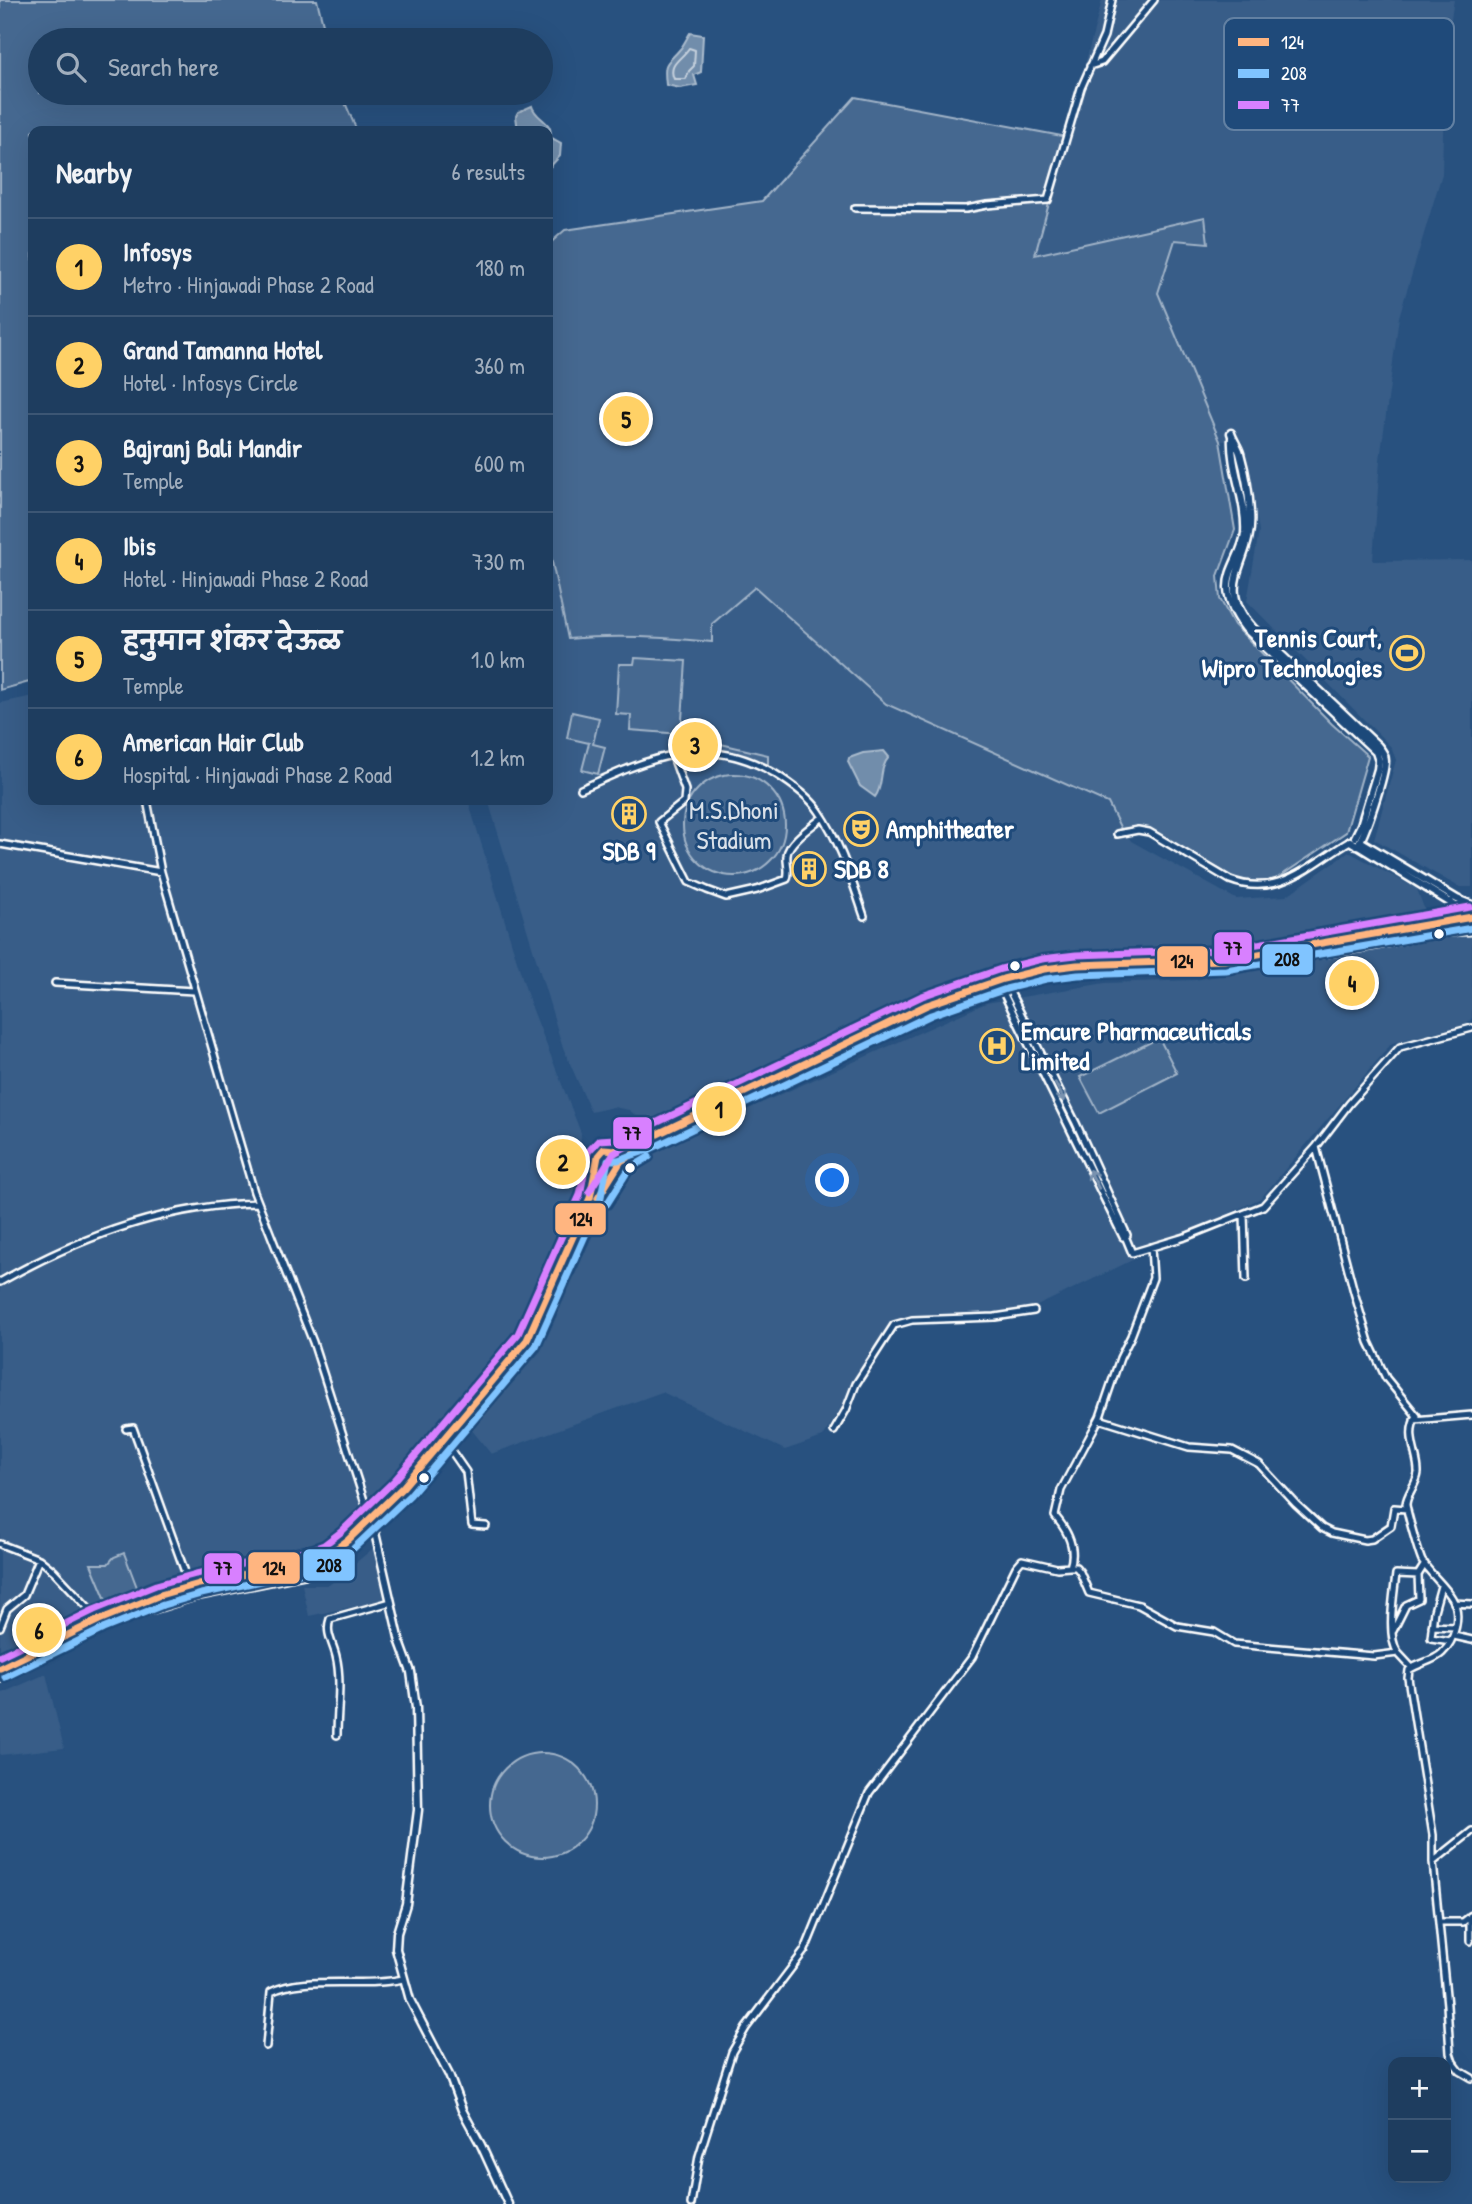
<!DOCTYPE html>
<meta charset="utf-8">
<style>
:root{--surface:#1e3d5f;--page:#2b4868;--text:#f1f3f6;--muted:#a1aebd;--line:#3c5674;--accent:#ffd166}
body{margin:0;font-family:"Patrick Hand","Playpen Sans Deva",sans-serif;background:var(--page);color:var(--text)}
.controls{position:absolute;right:21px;bottom:21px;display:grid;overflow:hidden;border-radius:14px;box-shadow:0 7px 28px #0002}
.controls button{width:63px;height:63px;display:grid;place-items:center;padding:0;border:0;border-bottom:2px solid var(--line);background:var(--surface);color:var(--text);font:35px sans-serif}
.you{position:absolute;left:833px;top:1181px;width:24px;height:24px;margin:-18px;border:5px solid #fff;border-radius:50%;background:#1a73e8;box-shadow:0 0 0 10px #1a73e833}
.badge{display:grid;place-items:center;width:46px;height:46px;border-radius:50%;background:var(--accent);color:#111;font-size:23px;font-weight:700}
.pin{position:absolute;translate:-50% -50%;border:4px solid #fff;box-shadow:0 2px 7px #0006}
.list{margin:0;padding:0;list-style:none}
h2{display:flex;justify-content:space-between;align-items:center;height:91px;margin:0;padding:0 28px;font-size:30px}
h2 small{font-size:23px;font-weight:400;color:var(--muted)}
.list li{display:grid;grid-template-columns:46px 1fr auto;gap:21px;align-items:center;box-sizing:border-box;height:98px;padding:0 28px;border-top:2px solid var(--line)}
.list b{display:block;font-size:26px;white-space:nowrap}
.list p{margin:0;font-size:23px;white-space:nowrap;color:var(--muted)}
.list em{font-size:23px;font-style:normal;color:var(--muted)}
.icon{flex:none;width:38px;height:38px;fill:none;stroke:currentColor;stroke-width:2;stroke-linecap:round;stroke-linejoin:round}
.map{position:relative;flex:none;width:1472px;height:2204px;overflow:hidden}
.search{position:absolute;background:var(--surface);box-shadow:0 7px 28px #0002;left:28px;top:28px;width:525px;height:77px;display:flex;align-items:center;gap:18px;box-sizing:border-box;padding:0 24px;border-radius:38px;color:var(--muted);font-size:26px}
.panel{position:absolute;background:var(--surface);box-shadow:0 7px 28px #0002;left:28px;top:126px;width:525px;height:679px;border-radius:14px}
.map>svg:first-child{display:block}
.built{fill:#375d88}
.green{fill:#446890;stroke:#a2b4c8;stroke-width:2}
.water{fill:#718dab;stroke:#aabbcd;stroke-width:2}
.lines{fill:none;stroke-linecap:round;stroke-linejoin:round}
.shore{stroke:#c6d1dd;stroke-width:2}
.minor-casing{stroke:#fff;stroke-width:10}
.tertiary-casing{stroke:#fff;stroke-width:11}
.primary-casing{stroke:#fff;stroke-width:13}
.minor{stroke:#1f4a7a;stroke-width:5}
.tertiary{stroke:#1f4a7a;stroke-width:6}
.primary{stroke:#1f4a7a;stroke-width:8}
.bus-1-casing{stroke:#1f4a7a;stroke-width:12}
.bus-2-casing{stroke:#1f4a7a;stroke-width:12}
.bus-3-casing{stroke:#1f4a7a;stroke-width:12}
.bus-1{stroke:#ffb580;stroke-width:7}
.bus-2{stroke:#80c4ff;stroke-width:7}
.bus-3{stroke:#d880ff;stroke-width:7}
.oneway{stroke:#7992af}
.bus-dot{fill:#fff;stroke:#1f4a7a;stroke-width:2.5}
.labels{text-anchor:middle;stroke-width:6;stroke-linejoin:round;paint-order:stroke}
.poi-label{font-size:26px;font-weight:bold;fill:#fff;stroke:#1f4a7a;text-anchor:start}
.park-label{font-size:26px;fill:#dae1e9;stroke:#1f4a7a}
.key{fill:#1f4a7a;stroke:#6280a2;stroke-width:2}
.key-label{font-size:19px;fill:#fff}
.line-badge{stroke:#1f4a7a;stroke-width:2.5}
.pale-badge-label{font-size:19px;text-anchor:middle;font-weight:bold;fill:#111}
</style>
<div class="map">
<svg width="1472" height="2204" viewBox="0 0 1472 2204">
<rect width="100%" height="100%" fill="#28517f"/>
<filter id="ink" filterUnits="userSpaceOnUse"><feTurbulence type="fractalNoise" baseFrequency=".0143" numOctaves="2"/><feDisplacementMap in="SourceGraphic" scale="14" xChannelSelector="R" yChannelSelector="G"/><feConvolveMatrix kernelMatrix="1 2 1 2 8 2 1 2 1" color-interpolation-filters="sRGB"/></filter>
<g filter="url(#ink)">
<!-- built -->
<path class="built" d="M1102,0H1454L1445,56L1442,174L1399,317L1380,460L1373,561L1472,560V887H1459L1374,839L1396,760L1391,747L1247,601L1259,531L1242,441H1220L1158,293L1175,239L1205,218L1035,255Z
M685,545L1109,800L1131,841L1236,899L1286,896L1349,852L1417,889L1427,916L1210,952L1062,955L945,987L649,1126L629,1110L613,1107L591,1112L562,1045L488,800H548V557L598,548Z
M33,696V800H468L529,1000L581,1133L578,1202L515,1352L417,1456L418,1461L409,1464L321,1556L122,1600L0,1655V703Z
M1472,934V1018L1467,1024L1392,1043L1261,1198L1033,1308L889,1328L823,1437L785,1450L662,1392L491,1454L471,1429L541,1351L613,1190L642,1156L986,1003L1105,983L1195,980L1427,938Z
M377,1545L389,1599L309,1616L302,1585H329Z
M46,1674L64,1748L0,1755V1694Z"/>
<!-- green -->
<path class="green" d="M0,0H317L327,40H40V93H341L357,131H33V681L0,690Z
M855,97L1067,137L1035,255L1205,217L1208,243L1175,240L1158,293L1220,441L1235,530L1218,576L1220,599L1234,625L1332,724L1368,756L1346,832L1273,881L1257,883L1238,880L1152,830L1136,827L1121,829L1108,803L886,704L755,587L712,624V642C664,637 617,634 568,639L551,557H548V245L565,230L762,201Z
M635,658L686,661L681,734L630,730L631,715L616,714L619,664H634Z
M572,712L599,718L593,744L605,747L598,774L582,770L589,743L567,738Z
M691,737L768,755V770L728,755L690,751Z
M683 825a51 51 0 1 1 102 0a51 51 0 1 1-102 0Z
M1159,1038L1177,1073L1099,1113L1080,1077Z
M124,1553L138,1590L106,1600L91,1564H108L114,1557Z
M490 1805a52 52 0 1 1 104 0a52 52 0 1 1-104 0Z"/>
<!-- water -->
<path class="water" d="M690,33L703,35L701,72L694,75L697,85L680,88L666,85C663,59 667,65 681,48C684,44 687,38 690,33Z
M532,106C535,119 555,122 550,137L561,143L560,156L548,169V131H518L516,116L518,112Z
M884,751L889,757C878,769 884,786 875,797L860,786L848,762L849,758L863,753Z"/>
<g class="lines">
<!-- shore -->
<path class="shore" d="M689,48L695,50L694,66L689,71L686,79H674C667,64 682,59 689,48Z"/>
<!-- minor casing -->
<g class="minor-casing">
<path id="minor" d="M1090,66L1102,62L1154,0
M855,208L966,209L987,205L1048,200L1081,88L1104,36L1112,0
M672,754L685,790L684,802L659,822L689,882L707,890L726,897L757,890L787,879C790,870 786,864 787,855C788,842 812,826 823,817
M581,789C647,759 705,732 774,773C790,783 809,796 819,811C840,841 852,881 864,916
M147,800L161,872L254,1192L313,1342L370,1519
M1117,834L1138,830L1149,832L1230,880C1279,899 1310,864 1350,841
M0,844L161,872
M55,983L194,991
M999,984L1123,1237L1127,1235L1076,1123L1005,982
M1316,1147L1354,1292L1369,1342L1386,1378L1417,1416C1404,1434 1419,1456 1418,1473C1417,1484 1407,1493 1406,1504C1406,1509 1419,1555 1422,1561C1430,1574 1444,1585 1452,1598C1462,1614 1455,1641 1442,1653C1434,1661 1419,1663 1409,1670L1408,1678L1433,1835V1862L1447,2005L1450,2053L1453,2062L1460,2071L1472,2078
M1244,1214L1246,1279
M1125,1236L1132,1253L1185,1237L1263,1206L1316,1147L1349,1104L1400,1047L1472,1028
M0,1282C79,1237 167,1205 258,1203
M1099,1419L1189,1447L1232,1450L1259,1464L1296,1504L1322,1528L1332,1533L1365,1540L1372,1539L1391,1526L1394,1508L1407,1509
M1414,1420L1472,1415
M126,1429L133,1428L190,1586
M834,1431L846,1410L856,1384L894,1325L912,1320L995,1317L1034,1311
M448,1446L466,1472L472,1525L486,1526
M0,1544L39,1559L54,1571L99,1619
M1070,1567H1076L1080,1572L1089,1593L1139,1605L1177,1626L1214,1632L1234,1644L1374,1656L1398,1653L1412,1668
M1441,1586L1434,1611L1431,1638L1451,1641
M1454,1603L1472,1604
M1432,1626L1455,1627
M0,1627L7,1609L24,1595L39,1559
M1393,1631L1406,1605L1419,1599L1418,1575
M1454,1636L1472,1640
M1398,1653C1386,1636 1394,1594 1396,1574L1418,1575L1425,1564
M337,1735C337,1710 342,1680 336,1656C333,1643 325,1633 330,1619L391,1602
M1433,1862L1472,1831
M1470,1916V1941
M1439,1922H1463L1472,1915
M266,2046L271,1992C304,1975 364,1988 403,1979
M691,2204L699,2156L732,2052L746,2028L805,1950L869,1793L972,1657L1016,1567L1022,1560L1057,1568L1070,1567C1077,1548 1067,1530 1055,1516L1061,1490L1100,1417L1120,1358L1131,1336L1153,1278L1151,1247"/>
</g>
<!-- tertiary casing -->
<g class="tertiary-casing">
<path id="tertiary" d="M1231,433C1233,440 1238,446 1240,453C1245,471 1249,493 1250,512C1255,562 1211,582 1253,628L1378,746C1382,751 1385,755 1385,761C1385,775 1365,836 1357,846
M1232,437C1230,469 1247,500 1245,533C1243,553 1227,569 1228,589C1229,604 1236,616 1245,628L1376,752L1379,761L1378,769L1361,825L1355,837
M1350,841L1472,916
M1360,841L1457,899L1472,905
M1446,922L1452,910L1451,902
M373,1524L400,1642L411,1672L416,1708L418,1810L406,1904L397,1933L396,1949L410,2000L449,2075L462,2110L481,2145L508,2204"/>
</g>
<!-- primary casing -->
<g class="primary-casing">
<path id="primary" d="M621,1161L914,1018C964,995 1021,976 1077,972C1126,968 1176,973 1225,967C1274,960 1323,953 1372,945C1405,939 1439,930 1472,930
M0,1668C53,1643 104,1614 160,1595C211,1578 264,1572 316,1559L329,1554L348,1540L403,1487L527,1340L590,1198L598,1165V1156L604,1149L616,1150L643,1141L927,1005L1003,979L1044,969L1077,965L1181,963L1224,960L1307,947L1472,917
M0,1677L89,1633L132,1615L193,1596L312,1572L334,1563L345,1555L408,1491L527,1352L540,1331L597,1200L608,1179L621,1161"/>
</g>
<!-- minor -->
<use href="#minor" class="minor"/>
<!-- tertiary -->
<use href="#tertiary" class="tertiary"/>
<!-- primary -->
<use href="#primary" class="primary"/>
<!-- bus-1 casing -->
<g class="bus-1-casing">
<path id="bus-1" d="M598,1198L621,1161L644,1148
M0,1668L99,1620L160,1595L199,1584L316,1559L329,1554L348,1540L403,1487L527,1340L590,1198L598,1156L604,1149L616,1150L643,1141L927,1005L1003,979L1044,969L1077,965L1224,960L1472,917"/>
</g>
<!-- bus-2 casing -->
<g class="bus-2-casing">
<path id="bus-2" d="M607,1204L629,1169L649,1157
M5,1677L103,1629L163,1605L201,1594L318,1569L334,1563L354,1548L410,1495L536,1346L600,1202L608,1160H618L648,1150L931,1015L1006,989L1046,979L1078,975L1226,970L1472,928"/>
</g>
<!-- bus-3 casing -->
<g class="bus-3-casing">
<path id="bus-3" d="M589,1192L613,1154L639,1139
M0,1656L94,1610L156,1585L196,1574L313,1549L324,1545L341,1532L395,1480L518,1334L580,1195L588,1152L599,1140L615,1139L639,1131L922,996L1001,969L1042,959L1076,955L1223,950L1470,907"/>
</g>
<!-- bus-1 -->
<use href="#bus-1" class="bus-1"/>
<!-- bus-2 -->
<use href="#bus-2" class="bus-2"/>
<!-- bus-3 -->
<use href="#bus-3" class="bus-3"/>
</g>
<!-- one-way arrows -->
<defs><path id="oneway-shaft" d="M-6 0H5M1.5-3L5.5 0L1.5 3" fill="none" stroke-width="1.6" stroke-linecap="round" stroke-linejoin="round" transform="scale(1.75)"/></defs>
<g class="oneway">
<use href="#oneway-shaft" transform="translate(1060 1092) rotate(63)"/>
<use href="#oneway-shaft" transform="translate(1094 1179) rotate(-117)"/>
</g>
</g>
<!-- icons -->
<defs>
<g id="stadium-ring" transform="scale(1.75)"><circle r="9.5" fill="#1f4a7a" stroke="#ffd166" stroke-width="1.5"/><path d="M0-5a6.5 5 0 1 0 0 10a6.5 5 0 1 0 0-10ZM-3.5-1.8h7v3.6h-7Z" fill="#ffd166"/></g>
<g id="building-ring" transform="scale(1.75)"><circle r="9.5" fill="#1f4a7a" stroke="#ffd166" stroke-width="1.5"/><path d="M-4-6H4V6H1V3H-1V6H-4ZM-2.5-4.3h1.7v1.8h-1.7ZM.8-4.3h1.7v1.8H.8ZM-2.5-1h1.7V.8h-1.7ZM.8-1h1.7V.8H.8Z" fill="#ffd166"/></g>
<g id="theatre-ring" transform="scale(1.75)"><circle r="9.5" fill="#1f4a7a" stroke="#ffd166" stroke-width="1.5"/><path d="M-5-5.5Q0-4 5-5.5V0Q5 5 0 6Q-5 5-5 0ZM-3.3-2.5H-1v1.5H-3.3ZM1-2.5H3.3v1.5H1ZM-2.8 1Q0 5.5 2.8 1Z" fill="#ffd166"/></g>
<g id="hospital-ring" transform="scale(1.75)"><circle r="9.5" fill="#1f4a7a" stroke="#ffd166" stroke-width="1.5"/><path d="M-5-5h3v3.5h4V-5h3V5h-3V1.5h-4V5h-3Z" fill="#ffd166"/></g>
</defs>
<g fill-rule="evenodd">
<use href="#stadium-ring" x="1407" y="653"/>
<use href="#building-ring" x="629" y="814"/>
<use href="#theatre-ring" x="861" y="829"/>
<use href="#building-ring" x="809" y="869"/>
<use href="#hospital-ring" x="997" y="1046"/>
</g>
<!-- markers -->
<g class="bus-dot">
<circle cx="1439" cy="934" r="6"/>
<circle cx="1015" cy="966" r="6"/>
<circle cx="630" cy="1168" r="6"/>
<circle cx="424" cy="1478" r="6"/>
</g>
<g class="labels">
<!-- poi labels -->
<g class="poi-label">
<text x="1382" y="647" text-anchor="end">Tennis Court,<tspan x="1382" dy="30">Wipro Technologies</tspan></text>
<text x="886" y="838">Amphitheater</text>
<text x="629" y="860" text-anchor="middle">SDB 9</text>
<text x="834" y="878">SDB 8</text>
<text x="1021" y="1040">Emcure Pharmaceuticals<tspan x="1021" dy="30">Limited</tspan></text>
</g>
<!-- park labels -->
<g class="park-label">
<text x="734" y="819">M.S.Dhoni<tspan x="734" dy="30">Stadium</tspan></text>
</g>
</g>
<!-- legend -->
<rect x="1224" y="18" width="230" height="112" rx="10" class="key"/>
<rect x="1238" y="38" width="31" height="8" fill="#ffb580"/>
<rect x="1238" y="69" width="31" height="9" fill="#80c4ff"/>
<rect x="1238" y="101" width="31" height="8" fill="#d880ff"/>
<g class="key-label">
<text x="1281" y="49">124</text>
<text x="1281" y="80">208</text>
<text x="1281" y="112">77</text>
</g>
<g class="line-badge">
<rect x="1213" y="931" width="40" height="34" rx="7" fill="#d880ff"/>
<rect x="1261" y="943" width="53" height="33" rx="7" fill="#80c4ff"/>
<rect x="1156" y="945" width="53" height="33" rx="7" fill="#ffb580"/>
<rect x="612" y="1116" width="41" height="34" rx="7" fill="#d880ff"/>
<rect x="554" y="1202" width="53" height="34" rx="7" fill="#ffb580"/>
<rect x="302" y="1548" width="54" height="34" rx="7" fill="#80c4ff"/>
<rect x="247" y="1551" width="54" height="34" rx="7" fill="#ffb580"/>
<rect x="203" y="1552" width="40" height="33" rx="7" fill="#d880ff"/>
</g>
<g class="pale-badge-label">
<text x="1233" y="955">77</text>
<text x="1287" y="966">208</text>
<text x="1182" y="968">124</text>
<text x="632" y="1140">77</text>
<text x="581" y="1226">124</text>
<text x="329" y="1572">208</text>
<text x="274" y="1575">124</text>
<text x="223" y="1575">77</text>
</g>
</svg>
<div class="controls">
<button>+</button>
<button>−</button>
</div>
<div class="you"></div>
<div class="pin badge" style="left:719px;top:1109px">1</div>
<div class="pin badge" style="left:563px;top:1162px">2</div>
<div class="pin badge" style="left:695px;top:745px">3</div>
<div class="pin badge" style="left:1352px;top:983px">4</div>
<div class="pin badge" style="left:626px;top:419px">5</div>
<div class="pin badge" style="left:39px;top:1630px">6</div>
<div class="search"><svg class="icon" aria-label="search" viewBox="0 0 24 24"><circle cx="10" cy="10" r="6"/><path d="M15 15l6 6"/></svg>Search here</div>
<section class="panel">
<h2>Nearby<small>6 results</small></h2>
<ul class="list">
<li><span class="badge">1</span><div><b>Infosys</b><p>Metro · Hinjawadi Phase 2 Road</p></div><em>180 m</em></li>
<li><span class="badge">2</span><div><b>Grand Tamanna Hotel</b><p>Hotel · Infosys Circle</p></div><em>360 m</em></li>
<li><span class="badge">3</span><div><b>Bajranj Bali Mandir</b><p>Temple</p></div><em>600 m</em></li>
<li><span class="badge">4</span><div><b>Ibis</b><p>Hotel · Hinjawadi Phase 2 Road</p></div><em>730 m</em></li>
<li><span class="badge">5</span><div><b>हनुमान शंकर देऊळ</b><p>Temple</p></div><em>1.0 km</em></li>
<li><span class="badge">6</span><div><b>American Hair Club</b><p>Hospital · Hinjawadi Phase 2 Road</p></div><em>1.2 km</em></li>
</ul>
</section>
</div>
